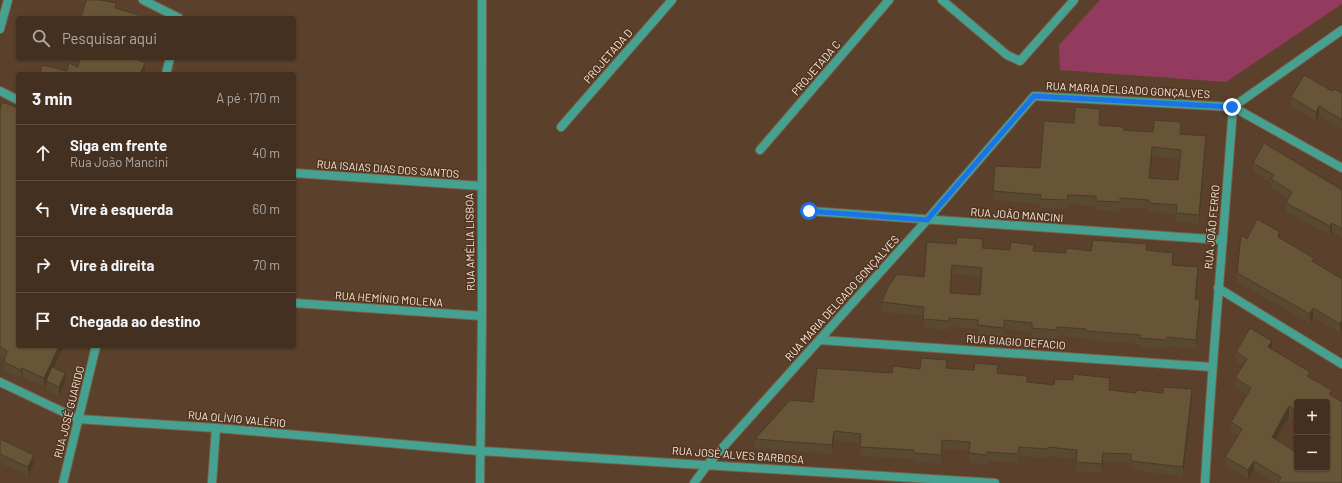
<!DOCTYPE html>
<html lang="pt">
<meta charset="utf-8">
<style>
:root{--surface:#443020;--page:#4e3c2d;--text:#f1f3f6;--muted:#afa9a5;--line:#5c4b3e}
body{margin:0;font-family:Barlow,sans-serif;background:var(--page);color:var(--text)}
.controls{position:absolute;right:12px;bottom:12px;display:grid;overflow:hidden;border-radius:4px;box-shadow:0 1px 3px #0004}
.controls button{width:36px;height:36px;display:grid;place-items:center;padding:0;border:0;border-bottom:1px solid var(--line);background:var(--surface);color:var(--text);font:20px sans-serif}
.stop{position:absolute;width:12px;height:12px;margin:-9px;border:3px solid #1a73e8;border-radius:50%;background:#fff}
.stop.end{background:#1a73e8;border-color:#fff;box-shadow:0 1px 4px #0008}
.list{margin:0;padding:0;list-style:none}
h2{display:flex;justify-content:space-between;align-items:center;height:52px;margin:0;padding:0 16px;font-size:17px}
h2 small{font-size:13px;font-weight:400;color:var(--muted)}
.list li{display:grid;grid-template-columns:26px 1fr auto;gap:12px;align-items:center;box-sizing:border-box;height:56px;padding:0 16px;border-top:1px solid var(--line)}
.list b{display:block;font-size:15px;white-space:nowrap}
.list p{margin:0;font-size:13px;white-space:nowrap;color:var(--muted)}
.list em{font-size:13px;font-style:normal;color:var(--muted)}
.icon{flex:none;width:22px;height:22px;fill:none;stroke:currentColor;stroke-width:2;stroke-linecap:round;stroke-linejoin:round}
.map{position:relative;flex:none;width:1342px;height:483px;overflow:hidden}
.search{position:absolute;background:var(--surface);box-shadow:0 1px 3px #0004;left:16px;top:16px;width:280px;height:44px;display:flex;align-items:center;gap:10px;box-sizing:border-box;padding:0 14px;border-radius:4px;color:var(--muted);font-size:15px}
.panel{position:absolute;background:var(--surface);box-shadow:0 1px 3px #0004;left:16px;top:72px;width:280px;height:276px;border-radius:4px}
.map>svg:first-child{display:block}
.green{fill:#933b5e}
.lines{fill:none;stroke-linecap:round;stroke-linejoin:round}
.street-casing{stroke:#785f4b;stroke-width:10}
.street{stroke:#46a290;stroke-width:8}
.wall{fill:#594930;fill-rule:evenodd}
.shaded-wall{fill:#493c27}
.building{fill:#685538;stroke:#493c27;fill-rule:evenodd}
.route{stroke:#1a73e8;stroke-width:5}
.labels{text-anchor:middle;stroke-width:3;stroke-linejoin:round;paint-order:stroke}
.street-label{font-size:11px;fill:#fbeadd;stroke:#503521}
</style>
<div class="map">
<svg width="1342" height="483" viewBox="0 0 1342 483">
<rect width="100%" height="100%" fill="#5b402b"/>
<!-- green -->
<path class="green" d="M1100,0H1342V4L1226,82L1060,70L1059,45Z"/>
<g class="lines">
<!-- street casing -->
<g class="street-casing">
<path id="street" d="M143,0L179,18
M942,0L1007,55L1020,61L1074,0
M0,29L8,0
M166,74L170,58
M0,91L18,100
M1233,107L1342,30
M561,127L672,0
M760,150L889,0
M294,173L481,186
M809,211L1223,240
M1218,288L1342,364
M294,303L482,316
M820,340L1212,367
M0,382L78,419L216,428L480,451L995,483
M63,483L96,346
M212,483L216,428
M480,483L482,316V0
M694,483L708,464L927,220L1034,96L1233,107L1342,168
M1205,483C1212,357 1224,232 1233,107"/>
</g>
<!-- street -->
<use href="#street" class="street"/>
</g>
<!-- wall -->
<path class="wall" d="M1332,91L1342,93V129L1319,116L1316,121L1291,106V97Z
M0,110L18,346H64L53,368L65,382L59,396L46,390L47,380L44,387L22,377L21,378L4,371V362L5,359L0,356Z
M1100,118V125L1124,130L1181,134L1206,145L1199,224L1176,222V214L1149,212V209L1120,208V212L1096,210V206L1068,204L1067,209L1040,208V204L993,200V191L1040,168L1074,123ZM1152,156L1180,159L1178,180L1150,179Z
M1253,163L1342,190V238L1332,232L1330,235L1286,212V203L1288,198L1271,188V183L1253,172Z
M1280,238L1314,262L1342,279V329L1340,333L1313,317L1310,323L1237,282V273L1247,239Z
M983,248L1066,253L1091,251H1147L1173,262L1172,265L1198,276L1196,299L1200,308L1196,349L1167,346L1166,349L1140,347V344L1086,340V338L1057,336L1056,339L1032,337V332L1004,329V337L978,334V329L949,327V330L923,328L924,316L882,312V302L924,277ZM952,274L981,277L980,295L951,293Z
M1272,349L1310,378L1332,396L1342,483H1275L1254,470L1248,479L1225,466V457L1238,435L1231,431V422L1247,395L1235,387V378L1243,366L1236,361V352ZM1297,402H1327L1297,468L1276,439L1289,416L1297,420Z
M947,368L998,373L1027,382L1054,385L1110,387V391L1192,399L1183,476L1131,470V463L1103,462L1102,473L1076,471V459L1048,456V458L1019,456L1018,463L987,461V464L969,463V451L942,449L941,464L914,462V459L860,456L861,443L834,440L832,454L755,448V439L813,402L892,373L920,369Z
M0,439L34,464L28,476L0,463Z"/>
<!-- shaded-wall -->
<path class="shaded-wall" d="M145,63V72L144,74H140Z
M1319,106V116L1316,121V112Z
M1206,136V145L1199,224V215Z
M1152,147V156L1149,188V178Z
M1332,223V232L1330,235V226Z
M1280,232V241L1278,237Z
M952,265V274L950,302V293Z
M1198,267V276L1195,308V299Z
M1200,299V308L1196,349V340Z
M1313,308V317L1310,323V314Z
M1342,320V329L1340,333V324Z
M1272,341V350L1268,347Z
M59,346H64L44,387V378Z
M22,368V377L21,378V370Z
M65,373V382L59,396V387Z
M1192,389V399L1183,476V467Z
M1289,406V416L1272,446V437Z
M834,431V440L832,454V445Z
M942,440V449L941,464V455Z
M1103,453V462L1102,473V464Z
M34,455V464L28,476V467Z
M1254,461V470L1248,479V470Z"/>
<!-- building -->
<path class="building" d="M86,0H100L116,3L115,8L139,15L138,18H139H81Z
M80,58H139L138,60L145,63L140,74H40L42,65L67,71L69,63L78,67Z
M1304,75L1332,91L1334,89L1342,93V120L1319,106L1316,112L1291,97Z
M2,102L18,108V346H59L44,378L22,368L21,370L4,362L7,351L0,347V110Z
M1075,107L1100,109L1099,125L1124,127V130L1153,132L1154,120L1181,122L1180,134L1206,136L1199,215L1176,213L1177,205L1149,203V200L1120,198V202L1096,201V196L1068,195L1067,200L1040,199L1041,195L993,191L995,166L1040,168L1044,121L1074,123ZM1152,147L1181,150L1178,180L1149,178Z
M1264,143L1342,190V229L1332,223L1330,226L1286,203L1292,192L1271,179L1274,175L1253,163Z
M1257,219L1280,232L1278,237L1314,258L1312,261L1342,279V320L1340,324L1313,308L1310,314L1237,273L1241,235L1247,239Z
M957,237L983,239L982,248L1010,250L1011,242L1034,245L1033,251L1066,253V248L1091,251L1093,240L1147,244L1146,250L1173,253L1172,265L1198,267L1195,299H1200L1196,340L1167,337L1166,340L1140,338V335L1086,331V329L1057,327L1056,330L1032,328V323L1004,320V328L978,325V320L949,318V321L923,319L924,307L882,302L888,287L897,274L924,277L927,242L956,244ZM952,265L982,268L980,295L950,293Z
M1250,328L1272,341L1268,347L1310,372L1307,376L1332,390L1329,394L1342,402V483H1278L1281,477L1254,461L1248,470L1225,457L1242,429L1231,422L1251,388L1235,378L1247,359L1236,352ZM1297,402H1327V468H1297V453L1272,437L1289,406L1297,411Z
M921,358L947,360L946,368L974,370L975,363L998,365L997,373L1027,376V382L1054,385L1055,379L1073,380V374L1110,378L1109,390L1136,393L1137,390L1163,393V387L1192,389L1183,467L1131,461V454L1103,453L1102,464L1076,462L1077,450L1048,447V449L1019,447L1018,454L987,452V455L969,453L970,442L942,440L941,455L914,453V450L860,447L861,434L834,431L832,445L755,439L790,400L813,402L817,368L892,373L893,366L920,369Z
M52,367L65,373L59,387L46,381Z
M0,439L34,455L28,467L0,454Z"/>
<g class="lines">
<!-- route -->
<path class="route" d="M809,211L927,220L1034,96L1232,107"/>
</g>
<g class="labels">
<!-- street labels -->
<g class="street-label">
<text transform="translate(608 56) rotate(-49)" y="4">PROJETADA D</text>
<text transform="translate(816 68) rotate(-49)" y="4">PROJETADA C</text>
<text transform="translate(1128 90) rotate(3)" y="4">RUA MARIA DELGADO GONÇALVES</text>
<text transform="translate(388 169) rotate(4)" y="4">RUA ISAIAS DIAS DOS SANTOS</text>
<text transform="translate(1017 215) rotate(4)" y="4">RUA JOÃO MANCINI</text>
<text transform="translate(1212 227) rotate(-85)" y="4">RUA JOÃO FERRO</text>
<text transform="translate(470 242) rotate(-91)" y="4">RUA AMÉLIA LISBOA</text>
<text transform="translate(842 298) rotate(-48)" y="4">RUA MARIA DELGADO GONÇALVES</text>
<text transform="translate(389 299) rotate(4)" y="4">RUA HEMÍNIO MOLENA</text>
<text transform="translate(1016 342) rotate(4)" y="4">RUA BIAGIO DEFACIO</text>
<text transform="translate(69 412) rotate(-76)" y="4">RUA JOSÉ GUARIDO</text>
<text transform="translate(237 419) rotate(5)" y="4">RUA OLÍVIO VALÉRIO</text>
<text transform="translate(738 455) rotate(4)" y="4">RUA JOSÉ ALVES BARBOSA</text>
</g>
</g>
</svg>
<div class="controls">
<button>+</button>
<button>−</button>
</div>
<div class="stop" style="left:809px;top:211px"></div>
<div class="stop end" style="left:1232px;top:107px"></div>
<div class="search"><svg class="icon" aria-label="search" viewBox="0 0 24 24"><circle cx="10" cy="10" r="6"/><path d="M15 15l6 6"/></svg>Pesquisar aqui</div>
<section class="panel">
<h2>3 min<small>A pé · 170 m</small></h2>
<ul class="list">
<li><svg class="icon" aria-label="ahead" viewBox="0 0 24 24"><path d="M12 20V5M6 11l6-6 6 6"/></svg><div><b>Siga em frente</b><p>Rua João Mancini</p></div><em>40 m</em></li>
<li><svg class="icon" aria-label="left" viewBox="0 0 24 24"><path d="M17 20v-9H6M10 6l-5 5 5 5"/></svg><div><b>Vire à esquerda</b></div><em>60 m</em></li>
<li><svg class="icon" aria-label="right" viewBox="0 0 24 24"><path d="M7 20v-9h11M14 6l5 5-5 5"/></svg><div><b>Vire à direita</b></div><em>70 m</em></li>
<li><svg class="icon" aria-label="arrive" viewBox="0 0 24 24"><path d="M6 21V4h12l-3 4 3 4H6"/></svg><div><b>Chegada ao destino</b></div></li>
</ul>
</section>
</div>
